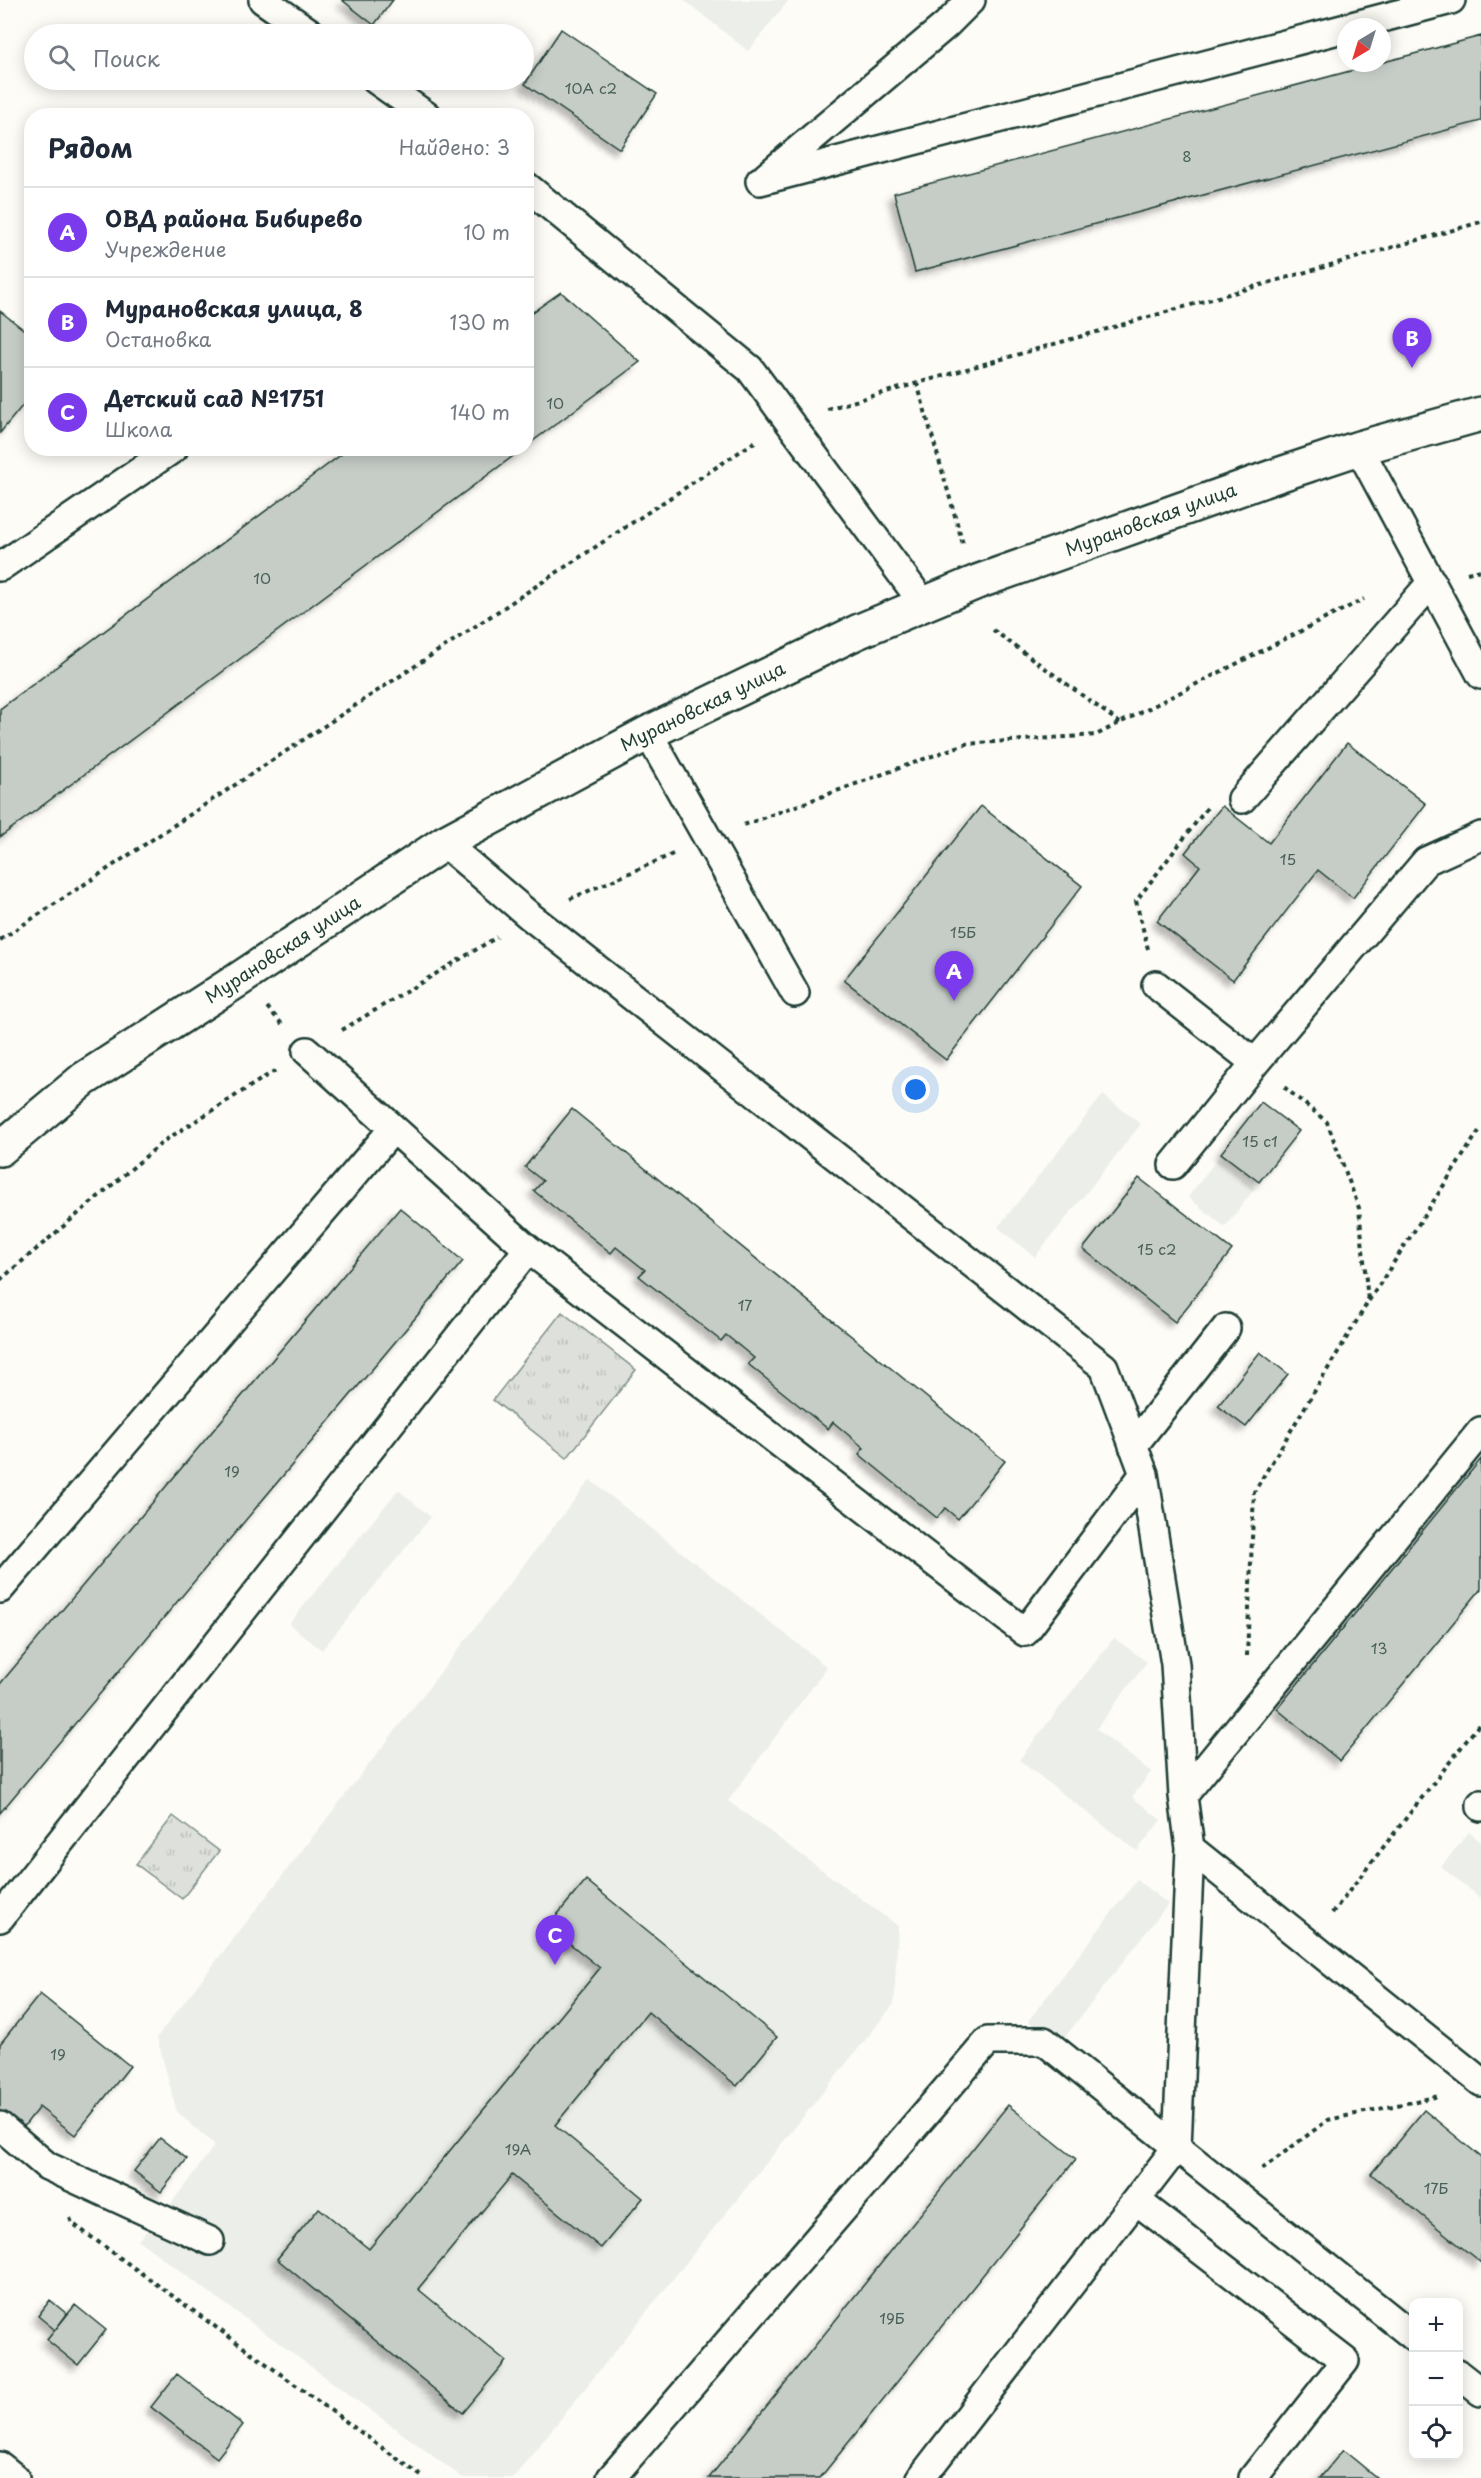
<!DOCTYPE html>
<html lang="ru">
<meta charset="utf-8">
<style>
:root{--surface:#fff;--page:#f6f6f7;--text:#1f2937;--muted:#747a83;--line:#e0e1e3;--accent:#7c3aed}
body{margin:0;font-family:"Playpen Sans",sans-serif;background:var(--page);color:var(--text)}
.controls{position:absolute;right:18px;bottom:18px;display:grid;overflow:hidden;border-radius:12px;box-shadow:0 3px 15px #0003}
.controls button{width:54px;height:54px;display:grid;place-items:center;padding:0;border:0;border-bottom:2px solid var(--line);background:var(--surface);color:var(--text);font:30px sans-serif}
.compass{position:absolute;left:1337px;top:18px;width:54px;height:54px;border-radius:50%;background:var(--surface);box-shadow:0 3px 15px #0003;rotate:218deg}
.you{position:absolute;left:916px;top:1090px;width:21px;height:21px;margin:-15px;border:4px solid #fff;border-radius:50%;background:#1a73e8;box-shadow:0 0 0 9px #1a73e833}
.badge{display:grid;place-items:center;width:39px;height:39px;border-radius:50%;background:var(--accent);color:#fff;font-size:20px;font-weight:700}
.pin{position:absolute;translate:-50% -50px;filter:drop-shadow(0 2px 3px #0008)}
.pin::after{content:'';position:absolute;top:32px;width:21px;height:18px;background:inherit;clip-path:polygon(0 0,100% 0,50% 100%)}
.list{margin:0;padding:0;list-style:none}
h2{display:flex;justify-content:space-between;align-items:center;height:78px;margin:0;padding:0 24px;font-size:26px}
h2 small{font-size:20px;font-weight:400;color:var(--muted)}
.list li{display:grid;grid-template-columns:39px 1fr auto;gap:18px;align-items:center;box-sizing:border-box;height:90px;padding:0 24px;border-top:2px solid var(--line)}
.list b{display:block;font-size:22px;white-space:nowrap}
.list p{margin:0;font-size:20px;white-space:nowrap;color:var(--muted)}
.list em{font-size:20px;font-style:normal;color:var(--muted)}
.icon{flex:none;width:33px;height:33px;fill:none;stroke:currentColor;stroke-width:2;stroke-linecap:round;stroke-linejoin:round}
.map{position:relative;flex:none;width:1481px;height:2478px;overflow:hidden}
.search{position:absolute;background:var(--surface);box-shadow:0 3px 15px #0003;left:24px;top:24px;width:510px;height:66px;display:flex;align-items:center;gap:15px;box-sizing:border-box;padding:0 21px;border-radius:33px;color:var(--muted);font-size:22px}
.panel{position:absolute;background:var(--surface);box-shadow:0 3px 15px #0003;left:24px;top:108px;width:510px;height:348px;border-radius:24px}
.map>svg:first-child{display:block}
.built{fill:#eceee9}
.park{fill:url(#park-tufts);stroke:#7e8e88;stroke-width:1.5}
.building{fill:#c6cdc7;stroke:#1f3d34;stroke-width:1.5;filter:url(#shadow)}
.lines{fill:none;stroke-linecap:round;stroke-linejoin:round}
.lane-casing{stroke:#1f3d34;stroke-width:32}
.street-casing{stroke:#1f3d34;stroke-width:38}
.path{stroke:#1f3d34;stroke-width:4;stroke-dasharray:4.5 4.5;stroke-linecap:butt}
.lane{stroke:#fdfcf7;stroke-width:27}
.street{stroke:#fdfcf7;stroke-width:33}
.labels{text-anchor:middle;stroke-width:5;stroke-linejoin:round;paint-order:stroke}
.number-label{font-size:15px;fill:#496159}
.street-label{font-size:18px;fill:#1f3d34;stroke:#fdfcf7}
</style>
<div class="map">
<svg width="1481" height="2478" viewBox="0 0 1481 2478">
<defs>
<pattern id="park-tufts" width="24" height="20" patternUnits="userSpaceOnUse" patternTransform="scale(1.5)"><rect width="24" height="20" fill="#dde0db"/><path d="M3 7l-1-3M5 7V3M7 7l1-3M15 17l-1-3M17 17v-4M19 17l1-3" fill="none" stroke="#bdc1bd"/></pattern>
<filter id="shadow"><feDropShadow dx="-5.5" dy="5.5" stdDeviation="3" flood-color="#0004"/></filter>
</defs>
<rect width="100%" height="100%" fill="#fdfcf7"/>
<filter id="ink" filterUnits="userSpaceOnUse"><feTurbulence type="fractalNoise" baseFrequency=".0167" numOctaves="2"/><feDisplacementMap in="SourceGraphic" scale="12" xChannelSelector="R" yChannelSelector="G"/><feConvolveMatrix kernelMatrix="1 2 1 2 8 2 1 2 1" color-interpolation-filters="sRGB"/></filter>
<g filter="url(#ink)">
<!-- built -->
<path class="built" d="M684,0H789L748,51Z
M1103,1095L1141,1124L1035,1257L998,1227Z
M1218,1158L1255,1188L1225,1227L1188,1197Z
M590,1480L827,1667L728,1801L898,1926L894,2004L513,2478H463L138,2240L161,2217L215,2145L177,2112L157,2037Z
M398,1490L431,1517L322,1650L289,1624Z
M1114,1638L1147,1662L1096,1729L1151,1772L1132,1797L1161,1820L1137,1851L1019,1760Z
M1469,1832L1481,1842V1898L1441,1867Z
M1137,1880L1168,1904L1058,2046L1028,2021Z"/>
<!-- park -->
<path class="park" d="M562,1312L636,1370L567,1458L493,1400Z
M173,1816L219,1851L182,1899L136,1864Z"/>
<!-- building -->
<path class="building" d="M342,0H393L374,25Z
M561,29L657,94L620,149L525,84Z
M1481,36V121L915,272L894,193Z
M561,292L640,362L526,446V317Z
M0,311L32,336V394L0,433Z
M350,448H524L0,837V709Z
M1347,743L1426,804L1353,898L1318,870L1233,980L1157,921L1200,866L1185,853L1222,806L1269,843Z
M981,806L1082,886L946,1060L844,980Z
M1261,1102L1299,1131L1259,1182L1221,1153Z
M572,1109L1005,1461L958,1519L945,1508L937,1518L859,1454L864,1448L833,1422L828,1429L748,1364L754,1358L726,1335L721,1341L639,1276L645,1270L616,1247L611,1253L534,1191L543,1181L525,1167Z
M1139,1178L1232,1250L1175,1322L1083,1249Z
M400,1208L463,1261L0,1813V1684Z
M1260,1352L1288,1374L1246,1427L1218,1406Z
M1481,1459V1589L1340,1761L1277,1709Z
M586,1880L777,2037L737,2086L648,2012L555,2125L643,2198L601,2248L512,2175L418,2289L506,2361L463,2413L277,2259L319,2208L369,2249L600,1968L548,1926Z
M40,1994L130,2066L75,2135L39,2107L18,2134L0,2119V2044Z
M1008,2105L1076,2159L820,2478H709Z
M1424,2110L1481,2157V2263L1371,2174Z
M160,2138L187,2159L161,2192L134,2171Z
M50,2300L67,2314L55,2330L38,2316Z
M75,2305L106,2330L78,2365L47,2340Z
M177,2374L243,2425L217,2458L151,2407Z
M1343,2450L1377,2478H1320Z"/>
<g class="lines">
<!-- lane casing -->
<g class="lane-casing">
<path id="lane" d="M263,0L312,34
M1348,27L1451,0
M376,80L427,116
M766,177L946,25L971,0
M760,181L1346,28
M526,186L750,369L923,603
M1359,448L1481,675
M0,567L174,448
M648,733L795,993
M1242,799L1432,582
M444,843L531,917L1104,1367L1144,1474L1175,1664L1183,1796L1190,1848L1177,2147L921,2478
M1156,985L1255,1063
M307,1051L528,1249
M1173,1165L1255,1063L1426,861L1481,836
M1133,1446L1226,1328
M0,1589L393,1129
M1183,1796L1481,1431
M1481,1804V1807
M1190,1848L1481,2082
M0,1918L528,1249L1025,1632L1144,1474
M0,2126L47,2166L210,2241
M1137,2201L1345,2361L1253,2478
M1458,2374L1481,2392
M0,2466L15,2478
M611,2478L988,2041H1044L1414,2337"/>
</g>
<!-- street casing -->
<g class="street-casing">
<path id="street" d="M0,1149L84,1079L241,978L444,843L648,733L857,632L977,582L1278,475L1359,448L1481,414"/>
</g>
<!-- path -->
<path class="path" d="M917,383L963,544
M827,409L1481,222
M1467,573L1481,570
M993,630L1120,723
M744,825L965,744L1096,735L1364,599
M570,899L673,854
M0,940L756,441
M1148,949L1136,901L1207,808
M267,1007L282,1024
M342,1030L497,937
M1284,1087L1327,1122L1359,1208L1368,1301
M0,1280L164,1141L276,1070
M1247,1656L1254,1492L1368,1302L1481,1128
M1332,1913L1481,1722
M1262,2169L1328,2120L1439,2096
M70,2218L72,2223L424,2478"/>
<!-- lane -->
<use href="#lane" class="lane"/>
<!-- street -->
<use href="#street" class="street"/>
</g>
</g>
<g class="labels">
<!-- number labels -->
<g class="number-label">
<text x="591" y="94">10А с2</text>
<text x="1187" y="162">8</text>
<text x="555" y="409">10</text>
<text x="262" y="584">10</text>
<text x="1288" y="865">15</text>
<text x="963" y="938">15Б</text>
<text x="1260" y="1147">15 с1</text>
<text x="1157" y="1255">15 с2</text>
<text x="745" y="1311">17</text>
<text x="232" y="1477">19</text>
<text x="1379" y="1654">13</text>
<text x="58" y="2060">19</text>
<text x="518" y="2155">19А</text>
<text x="1436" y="2194">17Б</text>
<text x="892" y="2324">19Б</text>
</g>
<!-- street labels -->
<g class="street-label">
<text transform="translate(1151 520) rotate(-20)" y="6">Мурановская улица</text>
<text transform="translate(703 707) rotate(-26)" y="6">Мурановская улица</text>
<text transform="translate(283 950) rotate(-33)" y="6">Мурановская улица</text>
</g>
</g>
</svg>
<div class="controls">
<button>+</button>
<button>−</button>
<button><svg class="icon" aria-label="locate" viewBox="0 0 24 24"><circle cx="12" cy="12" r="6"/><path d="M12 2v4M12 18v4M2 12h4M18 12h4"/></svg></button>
</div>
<svg class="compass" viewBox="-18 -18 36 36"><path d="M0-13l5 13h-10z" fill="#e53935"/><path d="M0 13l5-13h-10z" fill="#747a83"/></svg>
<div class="you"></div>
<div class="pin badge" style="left:954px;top:1001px">A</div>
<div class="pin badge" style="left:1412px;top:368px">B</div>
<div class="pin badge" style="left:555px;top:1965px">C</div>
<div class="search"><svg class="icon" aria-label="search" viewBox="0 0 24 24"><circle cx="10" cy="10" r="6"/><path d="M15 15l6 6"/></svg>Поиск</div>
<section class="panel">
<h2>Рядом<small>Найдено: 3</small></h2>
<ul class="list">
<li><span class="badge">A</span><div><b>ОВД района Бибирево</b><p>Учреждение</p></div><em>10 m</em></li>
<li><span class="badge">B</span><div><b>Мурановская улица, 8</b><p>Остановка</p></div><em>130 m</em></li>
<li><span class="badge">C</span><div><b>Детский сад №1751</b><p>Школа</p></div><em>140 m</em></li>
</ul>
</section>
</div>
